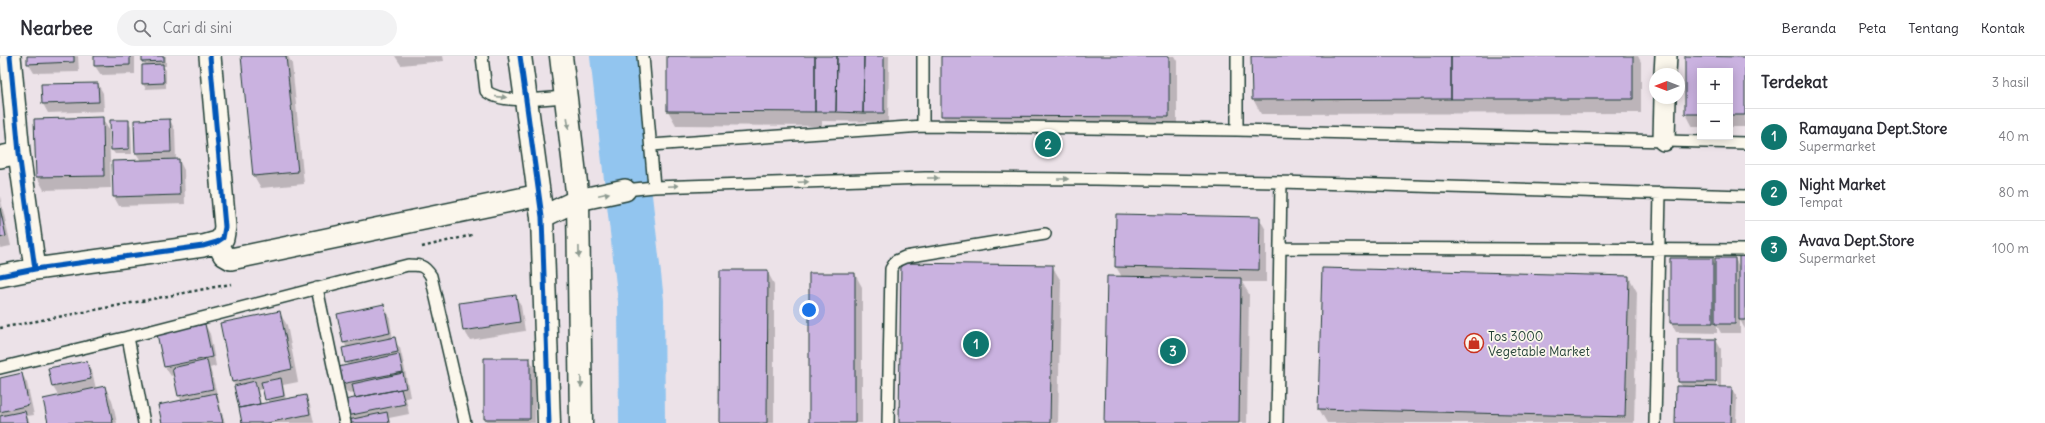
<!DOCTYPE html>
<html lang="id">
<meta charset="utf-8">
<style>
:root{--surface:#fff;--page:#f2f2f3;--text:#2b2b33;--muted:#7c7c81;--line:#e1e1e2;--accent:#0f766e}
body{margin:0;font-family:Delius,sans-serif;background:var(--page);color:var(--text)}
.controls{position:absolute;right:12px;top:12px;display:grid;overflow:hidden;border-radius:0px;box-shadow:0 2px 10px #0003}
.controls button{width:36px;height:36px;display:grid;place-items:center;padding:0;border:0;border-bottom:1px solid var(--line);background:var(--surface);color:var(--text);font:20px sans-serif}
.compass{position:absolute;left:1649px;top:12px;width:36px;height:36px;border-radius:50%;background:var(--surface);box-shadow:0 2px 10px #0003;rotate:270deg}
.you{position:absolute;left:809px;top:254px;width:14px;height:14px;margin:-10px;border:3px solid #fff;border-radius:50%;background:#1a73e8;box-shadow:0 0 0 6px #1a73e833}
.badge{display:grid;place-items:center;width:26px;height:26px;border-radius:50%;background:var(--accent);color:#fff;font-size:13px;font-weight:700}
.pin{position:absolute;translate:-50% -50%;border:2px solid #fff;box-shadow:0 1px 4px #0006}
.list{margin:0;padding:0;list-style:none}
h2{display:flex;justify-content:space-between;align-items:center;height:52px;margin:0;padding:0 16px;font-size:17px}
h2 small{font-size:13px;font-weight:400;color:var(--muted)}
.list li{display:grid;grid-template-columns:26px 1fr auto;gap:12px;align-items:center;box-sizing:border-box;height:56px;padding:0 16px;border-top:1px solid var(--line)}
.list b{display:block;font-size:15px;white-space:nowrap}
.list p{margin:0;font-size:13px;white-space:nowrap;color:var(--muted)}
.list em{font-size:13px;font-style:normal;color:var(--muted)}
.icon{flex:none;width:22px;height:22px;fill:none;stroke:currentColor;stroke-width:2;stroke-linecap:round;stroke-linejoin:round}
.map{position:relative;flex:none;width:1745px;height:367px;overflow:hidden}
header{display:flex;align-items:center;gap:24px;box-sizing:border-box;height:56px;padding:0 20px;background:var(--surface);border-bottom:1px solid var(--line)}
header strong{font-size:19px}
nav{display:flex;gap:22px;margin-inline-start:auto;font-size:14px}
.search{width:280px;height:36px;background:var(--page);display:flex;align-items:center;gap:10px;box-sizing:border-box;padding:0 14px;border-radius:22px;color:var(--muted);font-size:15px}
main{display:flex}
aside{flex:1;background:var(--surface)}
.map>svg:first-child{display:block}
.shadow{fill:#0003;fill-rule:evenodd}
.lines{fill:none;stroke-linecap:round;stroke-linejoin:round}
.river{stroke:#92c5ef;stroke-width:46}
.building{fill:#cab2e0;stroke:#1f3d34}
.lane-casing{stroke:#1f3d34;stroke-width:14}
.street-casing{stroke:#1f3d34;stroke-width:24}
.secondary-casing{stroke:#1f3d34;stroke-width:25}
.path{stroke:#1f3d34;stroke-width:2.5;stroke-dasharray:3 3;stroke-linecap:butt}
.lane{stroke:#fbf7ec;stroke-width:11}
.street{stroke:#fbf7ec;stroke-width:21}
.secondary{stroke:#fbf7ec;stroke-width:22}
.cycleway-casing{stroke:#fbf7ec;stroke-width:8}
.cycleway{stroke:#0057b8;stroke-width:5}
.oneway{fill:#8d9a90}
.labels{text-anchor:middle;stroke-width:3.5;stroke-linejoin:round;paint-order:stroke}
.poi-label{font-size:13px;fill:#1f3d34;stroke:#fbf7ec;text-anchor:start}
</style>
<header>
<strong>Nearbee</strong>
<div class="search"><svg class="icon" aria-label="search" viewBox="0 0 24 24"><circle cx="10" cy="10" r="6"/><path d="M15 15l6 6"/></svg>Cari di sini</div>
<nav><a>Beranda</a><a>Peta</a><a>Tentang</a><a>Kontak</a></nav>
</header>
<main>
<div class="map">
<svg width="1745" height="367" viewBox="0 0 1745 367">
<rect width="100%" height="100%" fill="#ece2e8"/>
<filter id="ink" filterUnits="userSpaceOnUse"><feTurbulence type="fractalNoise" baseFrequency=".025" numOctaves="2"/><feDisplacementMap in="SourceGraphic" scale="8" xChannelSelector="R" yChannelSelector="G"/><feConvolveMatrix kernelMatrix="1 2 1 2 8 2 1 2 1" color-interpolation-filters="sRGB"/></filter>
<g filter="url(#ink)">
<!-- shadow -->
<path class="shadow" d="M28,0H78L79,16L34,17L28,7Z
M95,0H135V18L101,19L95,10Z
M143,0H166V10H163L166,14V32L146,33L143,28V10H145Z
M242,0H288L292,8L304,128L261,132L254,120Z
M395,0H443L444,5L401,9Z
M668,0H889L888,66L822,65V70L676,69L668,55Z
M942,0H1174L1177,5V75L950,74L942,59Z
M1252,0H1638L1641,6V57L1261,58L1253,43Z
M1686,1L1745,2V71H1730V15H1700V71H1693L1686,58Z
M98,28L103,37L104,55L48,57L43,48Z
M102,62L109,74L111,132L44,134L37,121L35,64Z
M170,64L175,74L176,104H179L184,114L185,148L119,150L114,141L113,106L141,105L136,97Z
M128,65L131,70L132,98H115L112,94Z
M0,140L11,190L0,192Z
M1259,162L1266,174V226H1242L1249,238L1247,367H1105L1122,221L1116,211Z
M1745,201V273L1740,264V277H1721L1717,270V277L1676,276L1671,267L1712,203L1716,210L1735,203L1740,212Z
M1052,210L1061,225L1058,367H900Z
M767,215L774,228V367H720Z
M855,218L862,231V367H810Z
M1629,221L1637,236L1634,367H1327L1319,353Z
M515,240L521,250L525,275L470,284L464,274Z
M383,249L389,259L393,283L400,292L404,309L410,341L406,342L409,358L389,362L390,367H350L351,365L348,360L356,343L355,336L348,337L342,328L348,310L346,306L347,292L344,286Z
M279,256L287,269L298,326L283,329L286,344L305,340L310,349L314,367H243L236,331L232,325ZM264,333L269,347L261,349L258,334Z
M205,269L210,278L216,310L210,312L225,367H163L182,345L179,340L174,319L171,320L165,311Z
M1716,284L1721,293V332H1731L1737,341L1736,367H1676L1682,331L1679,326ZM1714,321L1720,332H1718L1713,322Z
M485,303H529L535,312V367H487L485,363Z
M87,306L92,315L96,333L105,331L112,344L117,367H49L59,341L53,331L49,313Z
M22,318L27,327L34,359L27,360L30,367H0V323Z"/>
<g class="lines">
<!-- river -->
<path class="river" d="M613,0L641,245L642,367"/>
</g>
<!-- building -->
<path class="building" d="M27,0H74V6L27,8Z
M94,0H130V9L94,10Z
M142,0H164V5L142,6Z
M241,0H286L298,116L253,120Z
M667,0H815V56L667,55Z
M815,0H837L836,56H815Z
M837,0H864L863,57L836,56Z
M864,0H884V57H863Z
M941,0H1169V61L941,60Z
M1251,0H1451V43L1252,44Z
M1451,0H1633V43H1451Z
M1685,0L1745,1V59H1730V15H1700V58H1685Z
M163,8L164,27L142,28V9Z
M98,27L99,46L42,48L41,28Z
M103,61L104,120L36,121L34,63Z
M170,63L171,96L135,97L134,64Z
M110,64H129V93L111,94Z
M179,103L180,139L113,141L112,105Z
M0,152L6,180L0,182Z
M1116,158L1260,161L1259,214L1115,211Z
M1739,200H1745V264H1739Z
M1670,202H1713V267H1670Z
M1715,202H1735V268H1715Z
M901,207L1053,209L1050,367H899Z
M1322,212L1629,220L1625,361L1318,353Z
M720,214H768L767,367H719Z
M809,217H855V367H809Z
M1107,220L1241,222L1239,367H1104Z
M516,239L520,266L463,275L459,247Z
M384,248L390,277L343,287L337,258Z
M280,255L292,313L232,326L220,267Z
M205,268L212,301L164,311L157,278Z
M395,281L398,296L345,307L342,292Z
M1678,283H1716V326H1678Z
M399,298L403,316L341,328L338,311Z
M484,302H530V363H484Z
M207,304L213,333L178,340L172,312Z
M87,305L91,323L52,331L48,312Z
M22,317L29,349L0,356V322Z
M403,317L406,332L355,342L352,328Z
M281,322L284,340L265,344L261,326Z
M255,325L260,348L239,352L234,330Z
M105,330L113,367H48L43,343Z
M1676,330L1732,331L1731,367H1675Z
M401,333L405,348L347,360L344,344Z
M216,337L223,367H162L158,349Z
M306,339L310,358L267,367H242L239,352Z
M25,355L28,367H0V360Z
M387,356L389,367H349L348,364Z"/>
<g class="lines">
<!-- lane casing -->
<g class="lane-casing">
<path id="lane" d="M482,0L486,35C502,49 545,42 565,41
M643,0L654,131
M923,0V70
M1237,74V0
M651,89L923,70L1237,74L1745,87
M625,134L654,131L925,122L1095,123L1281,126L1745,140
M1280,192L1745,194
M317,232L345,367
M128,281L144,367
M0,312L128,281L408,209C420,209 424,209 431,220L465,367
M888,367L891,213L896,205L905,201L1045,178
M1277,367L1281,126
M1655,367L1660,137"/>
</g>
<!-- street casing -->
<g class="street-casing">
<path id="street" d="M10,0L19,97L35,213
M1665,18L1666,0
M1664,84L1665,42
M0,101L19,97
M542,161L578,144L625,134
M217,186L224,199L231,203L539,139
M0,220L35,213L203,190L217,186L223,182L225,171L210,0"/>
</g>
<!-- secondary casing -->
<g class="secondary-casing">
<path id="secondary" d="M520,0L542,161L549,367
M561,0L578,144L581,367"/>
</g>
<!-- path -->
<path class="path" d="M422,191L472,179
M0,272L231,228"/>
<!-- lane -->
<use href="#lane" class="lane"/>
<!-- street -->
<use href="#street" class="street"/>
<!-- secondary -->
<use href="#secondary" class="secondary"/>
<!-- cycleway casing -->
<g class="cycleway-casing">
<path id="cycleway" d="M10,0L19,97L35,213
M520,0L542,161L549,367
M0,220L35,213L203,190L217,186L223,182L225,171L210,0"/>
</g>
<!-- cycleway -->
<use href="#cycleway" class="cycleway"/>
</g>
<!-- one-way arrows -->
<defs><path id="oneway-solid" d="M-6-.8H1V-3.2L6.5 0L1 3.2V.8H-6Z"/></defs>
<g class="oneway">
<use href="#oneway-solid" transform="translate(501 41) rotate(5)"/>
<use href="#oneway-solid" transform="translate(568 67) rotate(83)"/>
<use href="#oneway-solid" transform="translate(933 122)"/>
<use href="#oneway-solid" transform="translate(1063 123)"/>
<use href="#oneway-solid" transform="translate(803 126) rotate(-2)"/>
<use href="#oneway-solid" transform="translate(673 130) rotate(-2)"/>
<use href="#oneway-solid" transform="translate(604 138) rotate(-12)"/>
<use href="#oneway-solid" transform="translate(579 196) rotate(89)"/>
<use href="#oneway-solid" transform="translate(581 326) rotate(89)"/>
</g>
</g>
<!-- icons -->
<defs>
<g id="shop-ring" transform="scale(1)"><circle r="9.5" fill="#fbf7ec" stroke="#c8321e" stroke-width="1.5"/><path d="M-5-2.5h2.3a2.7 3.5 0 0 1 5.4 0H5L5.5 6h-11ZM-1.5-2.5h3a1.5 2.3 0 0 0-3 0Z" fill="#c8321e"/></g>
</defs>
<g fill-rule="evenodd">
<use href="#shop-ring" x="1474" y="287"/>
</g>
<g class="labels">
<!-- poi labels -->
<g class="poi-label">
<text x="1488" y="285">Tos 3000<tspan x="1488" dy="15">Vegetable Market</tspan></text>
</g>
</g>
</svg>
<div class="controls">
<button>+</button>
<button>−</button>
</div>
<svg class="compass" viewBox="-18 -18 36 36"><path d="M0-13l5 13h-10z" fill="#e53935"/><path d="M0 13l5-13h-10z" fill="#7c7c81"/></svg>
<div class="you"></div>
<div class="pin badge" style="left:976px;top:288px">1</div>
<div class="pin badge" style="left:1048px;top:88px">2</div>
<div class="pin badge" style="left:1173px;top:295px">3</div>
</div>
<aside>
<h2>Terdekat<small>3 hasil</small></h2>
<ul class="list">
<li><span class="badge">1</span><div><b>Ramayana Dept.Store</b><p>Supermarket</p></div><em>40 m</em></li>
<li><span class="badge">2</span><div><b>Night Market</b><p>Tempat</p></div><em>80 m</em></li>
<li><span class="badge">3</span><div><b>Avava Dept.Store</b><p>Supermarket</p></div><em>100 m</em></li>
</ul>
</aside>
</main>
